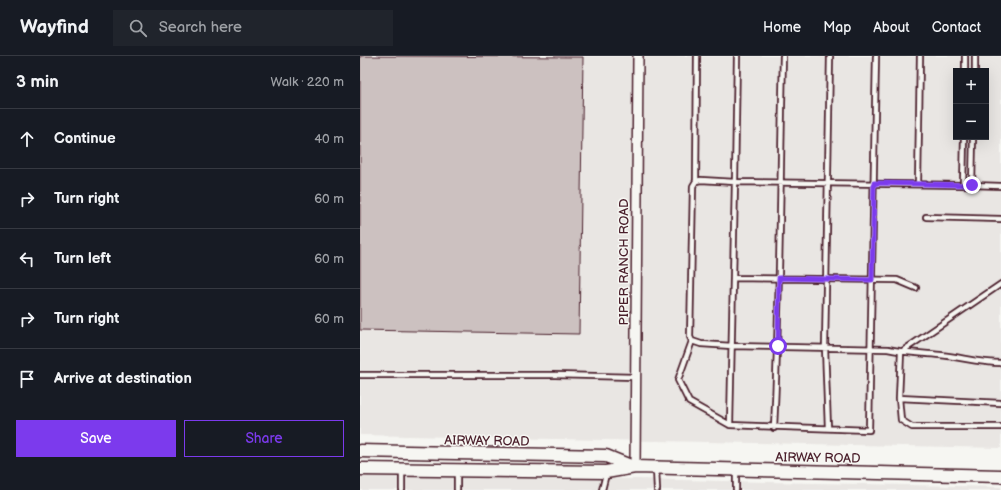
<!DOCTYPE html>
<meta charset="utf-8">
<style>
:root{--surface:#171b24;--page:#20242c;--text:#f1f3f6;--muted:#9ea1a6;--line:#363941;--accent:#7c3aed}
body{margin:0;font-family:"Balsamiq Sans",sans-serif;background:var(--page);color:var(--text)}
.controls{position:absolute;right:12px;top:12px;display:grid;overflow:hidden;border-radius:0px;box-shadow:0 4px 16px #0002}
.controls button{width:36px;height:36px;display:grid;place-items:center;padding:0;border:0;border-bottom:1px solid var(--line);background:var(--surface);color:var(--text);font:20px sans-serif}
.stop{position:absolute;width:12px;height:12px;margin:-9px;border:3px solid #7c3aed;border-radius:50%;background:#fff}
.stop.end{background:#7c3aed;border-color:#fff;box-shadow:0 1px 4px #0008}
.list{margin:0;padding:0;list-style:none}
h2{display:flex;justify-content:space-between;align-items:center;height:52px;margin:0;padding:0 16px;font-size:17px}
h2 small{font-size:13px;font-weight:400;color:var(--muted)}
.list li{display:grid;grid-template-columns:26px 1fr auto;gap:12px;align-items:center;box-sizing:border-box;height:60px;padding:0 16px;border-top:1px solid var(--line)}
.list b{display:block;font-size:15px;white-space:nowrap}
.list em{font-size:13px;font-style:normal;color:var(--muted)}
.actions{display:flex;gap:8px;padding:12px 16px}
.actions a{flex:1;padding:9px 0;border:1px solid var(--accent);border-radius:0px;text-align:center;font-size:14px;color:var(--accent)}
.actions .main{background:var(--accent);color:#fff}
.icon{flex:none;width:22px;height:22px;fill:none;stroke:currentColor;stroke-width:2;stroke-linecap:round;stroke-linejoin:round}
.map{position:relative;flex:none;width:641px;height:434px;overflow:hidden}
header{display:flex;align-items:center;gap:24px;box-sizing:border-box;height:56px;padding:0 20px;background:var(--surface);border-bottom:1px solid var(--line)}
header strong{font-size:19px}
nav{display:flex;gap:22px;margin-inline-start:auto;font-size:14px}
.search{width:280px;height:36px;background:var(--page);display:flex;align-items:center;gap:10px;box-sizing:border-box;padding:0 14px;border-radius:0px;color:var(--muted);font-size:15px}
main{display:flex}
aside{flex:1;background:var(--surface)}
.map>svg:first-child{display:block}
.built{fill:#e9e6e3;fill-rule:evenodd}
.building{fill:#ccc1c0;stroke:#4a1f2b}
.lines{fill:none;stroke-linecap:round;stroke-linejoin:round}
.service-casing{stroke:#4a1f2b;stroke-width:8}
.minor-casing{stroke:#4a1f2b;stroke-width:12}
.tertiary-casing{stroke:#4a1f2b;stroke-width:15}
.service{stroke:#f6f6f2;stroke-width:4.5}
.minor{stroke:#f6f6f2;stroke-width:9}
.tertiary{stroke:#f6f6f2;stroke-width:12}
.route{stroke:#7c3aed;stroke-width:5}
.labels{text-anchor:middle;stroke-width:3;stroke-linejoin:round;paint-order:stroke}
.street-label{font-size:13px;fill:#4a1f2b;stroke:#f6f6f2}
</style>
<header>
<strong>Wayfind</strong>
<div class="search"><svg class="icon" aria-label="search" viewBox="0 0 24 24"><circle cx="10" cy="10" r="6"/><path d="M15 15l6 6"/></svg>Search here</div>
<nav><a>Home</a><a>Map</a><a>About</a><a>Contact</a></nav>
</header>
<main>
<aside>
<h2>3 min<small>Walk · 220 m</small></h2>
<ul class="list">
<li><svg class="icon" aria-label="ahead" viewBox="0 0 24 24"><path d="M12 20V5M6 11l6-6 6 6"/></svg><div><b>Continue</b></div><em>40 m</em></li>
<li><svg class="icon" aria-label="right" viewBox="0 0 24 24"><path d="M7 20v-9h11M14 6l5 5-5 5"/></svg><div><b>Turn right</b></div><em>60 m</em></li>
<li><svg class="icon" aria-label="left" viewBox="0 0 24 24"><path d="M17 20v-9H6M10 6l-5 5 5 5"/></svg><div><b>Turn left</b></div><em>60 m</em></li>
<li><svg class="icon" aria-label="right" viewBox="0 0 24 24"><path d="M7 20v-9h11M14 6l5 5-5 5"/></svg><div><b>Turn right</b></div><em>60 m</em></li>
<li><svg class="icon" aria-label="arrive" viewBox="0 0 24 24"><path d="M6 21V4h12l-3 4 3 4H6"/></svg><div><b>Arrive at destination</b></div></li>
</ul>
<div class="actions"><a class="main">Save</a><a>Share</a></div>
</aside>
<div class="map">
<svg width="641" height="434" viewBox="0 0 641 434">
<rect width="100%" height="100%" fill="#f6f6f2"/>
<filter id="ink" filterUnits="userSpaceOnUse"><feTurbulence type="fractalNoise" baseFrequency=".025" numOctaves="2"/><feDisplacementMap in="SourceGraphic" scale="8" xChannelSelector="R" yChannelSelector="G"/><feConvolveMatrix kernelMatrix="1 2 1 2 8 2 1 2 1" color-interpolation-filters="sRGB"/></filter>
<g filter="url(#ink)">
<!-- built -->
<path class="built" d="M0,0H641V392L0,379ZM596,15H626V81H596Z
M0,417L641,431V434H0Z"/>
<!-- building -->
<path class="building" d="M0,0L223,1L219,278L0,274Z"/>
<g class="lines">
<!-- service casing -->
<g class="service-casing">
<path id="service" d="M377,0L375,126L603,129
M605,15V0
M615,15V0
M604,81L603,129H612
M613,81L612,129L641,130
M336,125L337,0
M558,128L560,0
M566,161L641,163
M373,222L537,224L556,232
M641,228L541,296L539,342L641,347
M332,285L318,324L329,346L370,369L509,374L516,0
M0,319H195L275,321
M539,342L541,364L552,371H641
M370,369L375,126L341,124L336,125L333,130L330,281L332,285L341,288L372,290L528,293C545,297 562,297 580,299C600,301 620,307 641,307
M414,372C420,248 420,124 423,0
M468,372L465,291L470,0
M296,412L297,434
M97,415V434
M42,434V414
M242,434L246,418
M376,434V414"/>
</g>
<!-- minor casing -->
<g class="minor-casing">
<path id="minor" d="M275,411L278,0"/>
</g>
<!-- tertiary casing -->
<g class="tertiary-casing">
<path id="tertiary" d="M0,395L246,400L273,411
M0,413L246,416L275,411L641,420"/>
</g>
<!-- service -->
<use href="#service" class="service"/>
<!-- minor -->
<use href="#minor" class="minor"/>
<!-- tertiary -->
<use href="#tertiary" class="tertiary"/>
</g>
</g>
<g class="lines" filter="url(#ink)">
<!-- route -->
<path class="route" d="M418,290L419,222L512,224L514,127L612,129"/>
</g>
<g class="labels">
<!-- street labels -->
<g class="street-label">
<text transform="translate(263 206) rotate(-90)" y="5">PIPER RANCH ROAD</text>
<text transform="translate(127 384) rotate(1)" y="5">AIRWAY ROAD</text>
<text transform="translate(458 401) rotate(1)" y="5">AIRWAY ROAD</text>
</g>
</g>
</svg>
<div class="controls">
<button>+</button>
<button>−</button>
</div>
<div class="stop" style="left:418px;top:290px"></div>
<div class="stop end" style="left:612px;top:129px"></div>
</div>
</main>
